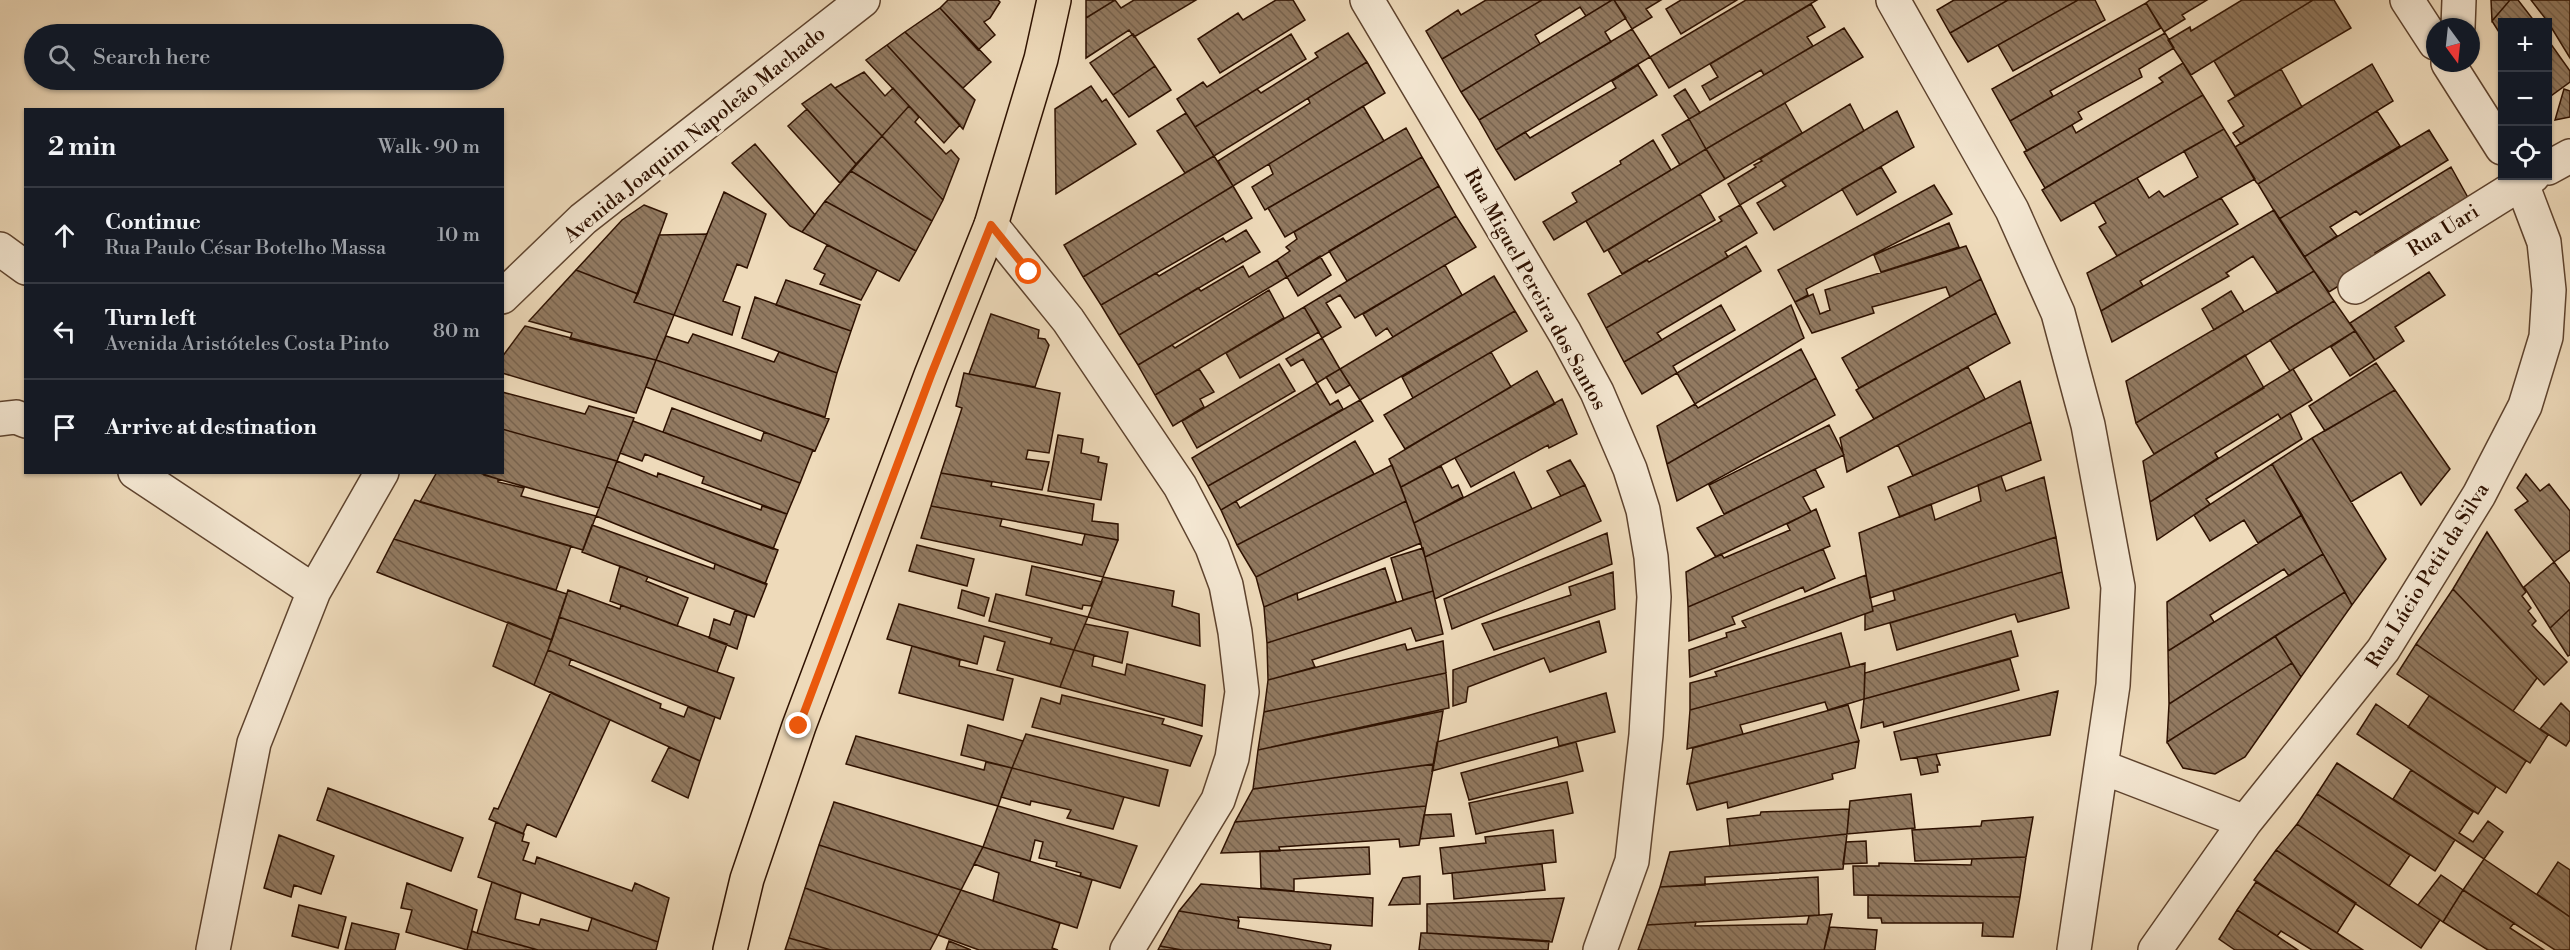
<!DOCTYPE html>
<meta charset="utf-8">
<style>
:root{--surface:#171b24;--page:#20242c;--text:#f1f3f6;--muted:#9ea1a6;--line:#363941}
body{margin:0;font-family:"Libre Bodoni",serif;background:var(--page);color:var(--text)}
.controls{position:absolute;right:18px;top:18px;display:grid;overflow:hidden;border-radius:0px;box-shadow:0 2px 4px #0004}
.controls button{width:54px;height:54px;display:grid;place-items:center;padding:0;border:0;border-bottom:2px solid var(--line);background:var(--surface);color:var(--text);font:30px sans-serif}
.compass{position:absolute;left:2426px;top:18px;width:54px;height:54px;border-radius:50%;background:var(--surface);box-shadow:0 2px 4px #0004;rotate:165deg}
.stop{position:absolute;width:18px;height:18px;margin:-14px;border:4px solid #ea580c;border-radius:50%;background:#fff}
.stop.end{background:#ea580c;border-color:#fff;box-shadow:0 2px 6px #0008}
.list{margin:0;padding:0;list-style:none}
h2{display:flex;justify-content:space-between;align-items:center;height:78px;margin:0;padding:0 24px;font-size:26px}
h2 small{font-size:20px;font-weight:400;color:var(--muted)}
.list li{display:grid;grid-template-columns:39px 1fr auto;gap:18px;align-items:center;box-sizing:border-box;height:96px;padding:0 24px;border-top:2px solid var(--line)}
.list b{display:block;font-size:22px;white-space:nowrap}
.list p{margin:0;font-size:20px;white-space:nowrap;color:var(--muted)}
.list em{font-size:20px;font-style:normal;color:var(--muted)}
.icon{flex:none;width:33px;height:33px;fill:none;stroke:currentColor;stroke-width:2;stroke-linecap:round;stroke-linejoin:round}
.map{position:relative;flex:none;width:2570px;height:950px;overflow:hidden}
.search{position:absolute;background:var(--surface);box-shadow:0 2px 4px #0004;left:24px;top:24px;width:480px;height:66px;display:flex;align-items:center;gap:15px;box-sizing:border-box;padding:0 21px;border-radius:33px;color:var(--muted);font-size:22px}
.panel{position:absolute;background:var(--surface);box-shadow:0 2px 4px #0004;left:24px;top:108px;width:480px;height:366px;border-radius:0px}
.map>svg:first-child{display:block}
.building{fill:url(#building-back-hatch);stroke:#2e1100;stroke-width:1.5}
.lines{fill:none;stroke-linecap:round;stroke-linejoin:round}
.minor-casing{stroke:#5e432e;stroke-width:36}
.major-casing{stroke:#2e1100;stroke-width:36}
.minor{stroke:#f4e7d2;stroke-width:33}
.major{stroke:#eedaba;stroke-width:33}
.route{stroke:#ea580c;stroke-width:8}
.labels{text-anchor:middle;stroke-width:6;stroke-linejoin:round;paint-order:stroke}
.street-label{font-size:20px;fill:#2e1100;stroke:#f4e7d2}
</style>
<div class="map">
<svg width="2570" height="950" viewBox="0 0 2570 950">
<defs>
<pattern id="building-back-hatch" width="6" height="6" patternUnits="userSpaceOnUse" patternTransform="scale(1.5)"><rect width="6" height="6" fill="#927a61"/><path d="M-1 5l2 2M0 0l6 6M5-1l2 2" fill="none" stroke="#78634e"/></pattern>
</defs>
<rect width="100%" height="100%" fill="#eedaba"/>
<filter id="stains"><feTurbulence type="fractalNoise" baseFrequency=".00333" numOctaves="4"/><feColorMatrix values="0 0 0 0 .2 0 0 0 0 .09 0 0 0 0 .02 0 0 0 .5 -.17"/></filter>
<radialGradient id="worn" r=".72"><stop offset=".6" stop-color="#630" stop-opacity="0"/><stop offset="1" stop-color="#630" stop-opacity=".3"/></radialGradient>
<!-- building -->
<path class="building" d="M948,0H998L1000,2L990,18L984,22L995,35L978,50L940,8Z
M1086,0H1115L1086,18Z
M1115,0L1121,8L1134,0H1196L1134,37L1129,30L1086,58V18Z
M1276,0H1293L1305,20L1220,73L1198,39L1238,13L1243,20Z
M1486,0H1542L1442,59L1426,31L1458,10L1461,15Z
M1542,0H1612L1586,16L1580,7L1535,35L1540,44L1461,92L1442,59Z
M1612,0H1614L1626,18L1605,32L1611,42L1479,120L1461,92Z
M1614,0H1661L1646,9L1652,17L1632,29Z
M1681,0H1737L1681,34L1666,9Z
M1746,0H1817L1669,88L1650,57Z
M1954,0H2008L1950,33L1937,10Z
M2008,0H2078L1968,62L1950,33Z
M2078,0H2095L2105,20L2013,71L1998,45Z
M2150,0H2207L2182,15L2185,19L2164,32L2146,3Z
M2242,0H2313L2191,75L2168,40L2190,27L2191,31Z
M2313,0H2334L2351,28L2235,96L2214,61Z
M2491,0H2510L2492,21Z
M2510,0H2518L2535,22H2502V37L2492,21Z
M2531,0H2570V58L2548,22Z
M2146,3L2161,28L2050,91L2053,96L2010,121L1992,89Z
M1811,4L1825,27L1807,37L1813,46L1764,75L1761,70L1710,100L1702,86L1718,77L1710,64Z
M940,8L991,62L963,88L905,32Z
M1844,28L1863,57L1706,149L1689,119Z
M1632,29L1650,57L1496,150L1479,120Z
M905,32L975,100L963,129L887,45Z
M1348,33L1367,62L1214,156L1195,127L1257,89L1261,93L1318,57L1315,53Z
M2165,33L2174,48L2139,69L2142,77L2078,112L2082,119L2027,151L2010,121Z
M1133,34L1155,66L1113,95L1090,63Z
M1291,34L1306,59L1195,127L1177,99L1203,82L1207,87Z
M2548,40L2570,71V82L2548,98Z
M887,45L960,125L944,143L866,60Z
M1367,62L1385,93L1233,186L1218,161L1310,103L1308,98Z
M2183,63L2203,95L2045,188L2024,152L2072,125L2076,133L2163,82L2159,78Z
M2372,64L2393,101L2258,184L2256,182L2235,147Z
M1638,65L1657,95L1515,180L1496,150L1525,132L1530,138L1616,88L1612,81Z
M1155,66L1171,90L1129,117L1113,95Z
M2281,69L2302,107L2241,144L2233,133L2244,126L2228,101Z
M864,72L885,96L893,88L909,106L882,136L835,88Z
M831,84L882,136L856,164L802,104Z
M1091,86L1102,102L1106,99L1136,144L1056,194L1055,109Z
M1685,89L1700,113L1689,119L1674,96Z
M2564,89L2570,91V117L2555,120Z
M2203,95L2224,129L2061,221L2042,190Z
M1785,103L1802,133L1725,179L1706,149Z
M1850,104L1864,131L1740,205L1728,184L1756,167L1754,165L1762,161L1760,159Z
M909,106L919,117L915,122L946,154L951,150L959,159L943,200L882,136Z
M1363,106L1384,141L1265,210L1252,187L1273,174L1269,164Z
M807,109L856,164L840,183L788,126Z
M1897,111L1914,147L1774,230L1757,203L1786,186L1781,180Z
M2377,111L2400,146L2279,219L2258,184Z
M1186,113L1214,156L1185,173L1157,131Z
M1689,119L1706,149L1680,165L1662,135Z
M1406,128L1422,157L1285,237L1268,208Z
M2224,129L2255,179L2117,256L2099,227L2106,223L2094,202L2137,178L2149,198L2159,191L2164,197L2198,177L2184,151Z
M2429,130L2448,160L2360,215L2356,211L2330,227L2337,236L2304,257L2279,219Z
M882,136L943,200L932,221L851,171Z
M1653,140L1671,170L1554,240L1543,222L1577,202L1572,193L1621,164L1620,161Z
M755,144L815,215L802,232L790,226L732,163Z
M1706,149L1725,179L1604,252L1586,221Z
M1214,156L1233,186L1083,277L1064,245Z
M1422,157L1439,186L1287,277L1277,260L1290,251L1286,247L1297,239L1294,232Z
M1881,167L1896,192L1857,215L1842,189Z
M2451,167L2471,203L2439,223L2434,217L2375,253L2380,260L2329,292L2304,257Z
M851,171L932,221L916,251L825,201Z
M1934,185L1952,214L1806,289L1808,295L1795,302L1778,270Z
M1233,186L1252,218L1101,305L1083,277Z
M1439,186L1456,216L1347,281L1329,251Z
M724,192L766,214L747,268L737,264L723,301L740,307L732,335L674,315Z
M1700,194L1715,220L1622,274L1608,250Z
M2221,198L2238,224L2140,281L2143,286L2101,311L2087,273Z
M825,201L916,251L899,281L802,232Z
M644,205L667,214L638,294L576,270L622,220Z
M1740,205L1757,233L1725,252L1728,257L1606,328L1588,294L1647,260L1649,262L1722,221L1719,217Z
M2274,210L2314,271L2278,293L2253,256L2226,273L2229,276L2112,342L2101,311Z
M1456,216L1476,247L1355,318L1340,295L1326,303L1341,327L1322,338L1304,307Z
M1949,223L1959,247L1881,272L1874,255Z
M1246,230L1260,252L1119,335L1101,305L1156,273L1159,276L1223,238L1226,242Z
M707,234L674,315L634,302L659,235Z
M827,245L877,270L861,300L820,284L825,274L814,269Z
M1746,246L1761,271L1657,333L1662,340L1624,362L1606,328Z
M1966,246L1981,279L1950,297L1946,287L1872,307L1874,313L1812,333L1795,302L1813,294L1820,314L1830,310L1825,290Z
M1320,256L1331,275L1298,296L1287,277Z
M1277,260L1287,277L1138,365L1119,335L1198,288L1201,291L1243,266L1249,277Z
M1445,265L1462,295L1393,337L1387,328L1376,336L1363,314Z
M576,270L638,294L634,302L674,315L656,360L570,339L572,333L529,321Z
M2314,271L2334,301L2136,423L2126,381Z
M2429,272L2445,295L2395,327L2404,341L2375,360L2350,323Z
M1494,276L1515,311L1360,400L1340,369Z
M1981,279L1996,313L1859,388L1842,358Z
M786,280L860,305L851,331L776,305Z
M1269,290L1284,318L1155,395L1138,365L1172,345L1175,348Z
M2231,291L2244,312L2214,330L2202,309Z
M755,297L851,331L837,373L742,338Z
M2334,301L2355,331L2290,371L2270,340Z
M1721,305L1735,330L1673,366L1677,373L1642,394L1624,362Z
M1791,305L1804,338L1695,404L1677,373Z
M1304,307L1319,332L1240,378L1226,353Z
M1515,311L1527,331L1413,398L1402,377Z
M1996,313L2010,343L1874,419L1856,390Z
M991,314L1039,330L1038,338L1045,339L1049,345L1035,387L969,374Z
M525,326L656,360L636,413L502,373V357Z
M2355,331L2375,360L2350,376L2331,347Z
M693,334L774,362L779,352L837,373L825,417L656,360L666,336L688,343Z
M1322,338L1340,369L1317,383L1303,359L1291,366L1286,359Z
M1801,349L1816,378L1667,464L1657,426L1695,404L1698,408Z
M1491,352L1511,387L1405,449L1384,415Z
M2245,355L2264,388L2154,454L2136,423Z
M656,360L829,419L815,451L646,387Z
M2376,363L2395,390L2325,431L2309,406Z
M1279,364L1295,391L1197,448L1182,421Z
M1968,367L1985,399L1847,472L1840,438Z
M1199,369L1214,392L1200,399L1204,407L1173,426L1155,395Z
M1340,369L1350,385L1336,393L1326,377Z
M2293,369L2312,400L2281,419L2278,414L2215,453L2218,458L2150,502L2143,461Z
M1537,371L1555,404L1401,487L1389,459Z
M964,373L1060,393L1049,453L1028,450L1026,459L1049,462L1042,490L941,473L962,408L956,406Z
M1816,378L1835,415L1677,501L1667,464Z
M2020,381L2031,422L1913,476L1898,445Z
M1317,383L1330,405L1338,400L1343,409L1208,486L1192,458Z
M2395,390L2450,469L2421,505L2401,472L2351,502L2312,438Z
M502,392L585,414L589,406L634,418L617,461L502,429Z
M1562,399L1577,434L1549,448L1548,445L1471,487L1455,458Z
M1360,400L1373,421L1221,510L1208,486Z
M672,408L761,441L764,432L813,450L800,483L663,432Z
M2290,413L2302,439L2206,499L2210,504L2157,540L2150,502Z
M633,421L800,483L787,514L702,483L704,477L645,454L642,461L620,453Z
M2031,422L2041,460L1900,517L1888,487Z
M1829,425L1844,455L1724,514L1709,485Z
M502,429L617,461L599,508L484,475L485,472H502Z
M1058,435L1083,439L1081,453L1099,457L1098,462L1107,464L1101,500L1048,491Z
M2312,438L2386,559L2352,605L2272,464Z
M1355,441L1374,474L1237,545L1221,510L1236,501L1240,508Z
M1570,460L1585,485L1561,496L1547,471Z
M617,461L657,477L658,473L761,510L762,506L787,514L773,549L607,487Z
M2272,464L2302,515L2258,543L2244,520L2210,541L2194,515Z
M1392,465L1406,501L1256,577L1237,545Z
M1441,466L1452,488L1458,485L1463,497L1414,523L1401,487Z
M1815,469L1824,487L1803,497L1811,512L1716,557L1697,528Z
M437,472H477L498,479V482L524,488L521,496L596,516L583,550L420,502Z
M1514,472L1532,509L1425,557L1414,523Z
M941,473L992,482L991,486L1094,504L1092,521L1118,524V540L931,506Z
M2526,474L2540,491L2549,484L2570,511V550L2554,562L2515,510L2528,501L2517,488Z
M2001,476L2006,491L2044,477L2056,537L1870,598L1859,533L1931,504L1935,520L1981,501L1978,485Z
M1585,485L1601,521L1435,599L1425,557Z
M607,487L778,550L765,584L596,516Z
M415,500L571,546L556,590L394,539Z
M1406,501L1421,543L1264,607L1256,577Z
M931,506L1002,519L1000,526L1082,545L1085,534L1118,540L1103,577L921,538Z
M1816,509L1830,546L1688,607L1686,572L1721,554L1724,558L1790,530L1787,524Z
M2302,515L2323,554L2289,576L2284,569L2210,615L2214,622L2168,651L2167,602Z
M592,525L714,569L715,564L767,584L754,617L582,552Z
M2487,532L2526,592L2522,596L2531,608L2528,611L2536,621L2532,625L2567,662L2544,685L2453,589Z
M1607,533L1612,564L1452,629L1444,599Z
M2056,537L2062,572L1865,630V614L1873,611L1872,607L1895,600L1893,591Z
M394,539L567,594L552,640L377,572Z
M917,545L974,559L967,586L909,571Z
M1423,548L1433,591L1403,600L1391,558Z
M1823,549L1835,578L1805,592L1803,587L1732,617L1735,624L1689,641L1688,607Z
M2323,554L2345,592L2169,704L2168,651Z
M2554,562L2570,584V609L2550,628L2524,587Z
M620,566L648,577L646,581L688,598L677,626L610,601Z
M1032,566L1102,582L1091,606L1083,605L1082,609L1026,595Z
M1385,568L1396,602L1267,643L1264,607L1297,593L1298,600Z
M1613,572L1615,609L1494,650L1482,624L1571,595L1569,587Z
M2062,572L2069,608L2018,622L2015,614L1897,650L1890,623Z
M1866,575L1873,611L1690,677L1689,650L1727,637L1726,633L1746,627L1742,621Z
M1103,577L1174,591L1172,606L1199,614L1200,646L1088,617Z
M2453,589L2537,678L2513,711L2416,644Z
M568,590L620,609L621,605L727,644L717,672L559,617Z
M962,590L989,598L984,616L958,608Z
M1433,591L1443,634L1416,641L1411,628L1312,660L1315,667L1268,680L1267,643Z
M2345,592L2352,605L2301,677L2275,636Z
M996,594L1088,617L1074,650L1050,644L1052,638L989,621Z
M899,604L1074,650L1060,687L997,670L1005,642L984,636L977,664L887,639Z
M2570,609V655L2568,656L2550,628Z
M735,610L747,615L737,649L709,638L714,619L730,625Z
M559,617L734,678L720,719L548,650Z
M1599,621L1606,652L1550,672L1544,658L1468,687L1466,702L1453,706V670Z
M508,622L552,640L534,685L493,666Z
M1085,624L1128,632L1122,663L1074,650Z
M2011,631L2018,656L1864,699L1865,673Z
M1841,633L1850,667L1690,710V683L1717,676L1715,672Z
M2275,636L2292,663L2167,742L2169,704Z
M1443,641L1446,673L1264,712L1268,680L1405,644L1407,650Z
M2416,644L2548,735L2530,763L2397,674Z
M912,646L960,660L959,666L1013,679L1003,720L899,693Z
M548,650L571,659L569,665L661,704L660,708L684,717L688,707L715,717L700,761L534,685Z
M1074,650L1094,655L1092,666L1125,675L1127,664L1205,685L1202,726L1060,687Z
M2010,659L2019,690L1884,727L1883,722L1861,728L1864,699Z
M1865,663L1864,699L1828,710L1825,702L1740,725L1743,734L1687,749L1690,710Z
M2292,663L2301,677L2245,757L2215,774L2183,768L2167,742Z
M1446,673L1449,708L1258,750L1264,712Z
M2058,691L2050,735L1901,760L1894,732Z
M551,692L610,720L556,837L527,824L523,834L489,819L494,808L498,809Z
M1606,693L1615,732L1559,746L1557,737L1432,771L1437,742Z
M1062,695L1164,719L1162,724L1202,736L1190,766L1032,727L1041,698L1060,704Z
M2429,696L2526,761L2506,793L2408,727Z
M2561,703L2570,712V740L2566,746L2540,729Z
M2376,704L2496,787L2478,814L2357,734Z
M1848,705L1859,741L1687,784L1693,748Z
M1443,711L1434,764L1253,789L1258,750Z
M968,725L1023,741L1012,768L961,755Z
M1026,734L1168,770L1159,806L1012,768Z
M856,736L984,770L986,762L1012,768L998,806L846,764Z
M1859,741L1855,768L1832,774L1833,779L1728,808L1727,802L1697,810L1689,784Z
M1576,742L1583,771L1469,800L1461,773Z
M669,747L700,761L688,798L652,781Z
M1936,754L1940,765H1937L1938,772L1921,775L1917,757Z
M2337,763L2455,840L2435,871L2317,794Z
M1434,764L1426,806L1235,822L1253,789Z
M1012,768L1124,797L1113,829L1067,818L1071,810L1031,801L1030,805L1001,797Z
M2411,770L2473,812L2459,833L2473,842L2488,821L2503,832L2484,859L2393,799Z
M1567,782L1573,813L1476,834L1469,803Z
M328,788L463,838L451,871L317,820Z
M1911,794L1915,828L1847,834L1850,801Z
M2317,794L2410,855L2389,886L2297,824Z
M834,802L983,847L961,890L819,845Z
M998,806L1137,846L1120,888L1080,876L1081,873L1056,866L1057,862L1039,858L1043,842L1035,840L1030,861L983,847Z
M1426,806L1419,845L1400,847L1399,839L1279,847L1280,851L1221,853L1235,822Z
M1849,809L1847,834L1730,846L1727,819L1760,815L1761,812Z
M1451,814L1454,836L1420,839L1424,815Z
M2033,817L2026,857L1915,861L1912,830L1981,826L1982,821Z
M496,822L524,834L522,841L529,843L523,860L535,864L537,857L632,891L635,883L669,898L658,942L478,877Z
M2297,824L2440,920L2421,948L2276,850Z
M1553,830L1556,862L1443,874L1440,848L1486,843L1485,837Z
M1847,834L1843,869L1705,877V885L1660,887L1670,852Z
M279,835L334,856L321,894L294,885L291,897L264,888Z
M1866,841L1867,863L1843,864L1846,842Z
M819,845L961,890L938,935L805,888Z
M983,847L1092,880L1077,928L993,901L999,873L974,864Z
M1369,847L1370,874L1294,879V891L1261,888L1260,851Z
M2276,850L2356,903L2337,933L2254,880Z
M2026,857L2020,897L1854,895L1853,866H1879V863L1971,865L1972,859Z
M2484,859L2570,917V950H2555L2463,890Z
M2558,862L2570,870V917L2537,894Z
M1542,864L1545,890L1454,899L1452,873Z
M2441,875L2463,890L2443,922L2418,905Z
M1420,876V904L1389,905L1403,878Z
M1818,877L1819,915L1647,925L1660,887Z
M492,882L521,893L515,919L539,925L541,919L588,931L592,918L658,942L656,950H538L477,933Z
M2256,882L2337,933L2363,950H2312L2281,931L2277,936L2237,910Z
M407,883L477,910L467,950L406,932L412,910L401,908Z
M1201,884L1373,898L1372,926L1238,917L1239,921L1179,911Z
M805,888L938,935L930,950H831L789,938Z
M961,890L1060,923L1052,948L1058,950H979L938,935Z
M2463,890L2514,923L2510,928L2544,950H2488L2443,922Z
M1868,895L2020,897L2013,937L1982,936L1983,923H1882L1881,918H1868Z
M1564,898L1552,942L1427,933V904Z
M299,905L346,917L338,948L292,936Z
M2237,910L2277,936L2298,950H2235L2219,939Z
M1179,911L1239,921L1238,928L1331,945L1330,950H1182L1160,946Z
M1832,914L1824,950H1638L1647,925L1696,922L1695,926L1807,924L1809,916Z
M352,923L399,934L395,950H345Z
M1830,927L1877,930L1875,950H1824Z
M472,931L477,933L538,950H467Z
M1421,933H1427L1549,941L1548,950H1419Z
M789,938L831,950H785Z
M949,941L971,950H946Z
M1160,946L1182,950H1158Z"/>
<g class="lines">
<!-- minor casing -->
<g class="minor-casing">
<path id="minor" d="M1367,0L1565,333L1597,392L1630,469L1643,510L1651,557L1654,597L1646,735L1632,861L1600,950
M1893,0L2012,210L2058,313L2088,425L2118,587L2113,685L2074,950
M2407,0L2435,43
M2458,27L2459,0
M2448,63L2502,148
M2548,168L2570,156
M991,225L1068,320L1180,486L1212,547L1226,585L1235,632L1242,692L1232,758L1218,800L1127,950
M0,249L26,268
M2355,287L2533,176
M502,297L583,219L863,0
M0,419L16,417L26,421
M135,472L314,591
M2102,767L2245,822
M213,950L254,743L314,591L382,472
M2155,950L2245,822L2383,650L2479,495L2525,406L2546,337L2549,290L2544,242L2519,176"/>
</g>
<!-- major casing -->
<g class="major-casing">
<path id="major" d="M730,950L747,879L799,726L931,375L991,225L1041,59L1054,0"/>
</g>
<!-- minor -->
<use href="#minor" class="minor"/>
<!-- major -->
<use href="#major" class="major"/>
</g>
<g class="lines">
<!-- route -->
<path class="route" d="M799,726L931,375L991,225L1029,272"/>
</g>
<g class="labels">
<!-- street labels -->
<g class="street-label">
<text transform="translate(694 134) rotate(-39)" y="7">Avenida Joaquim Napoleão Machado</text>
<text transform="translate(2443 230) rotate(-32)" y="7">Rua Uari</text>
<text transform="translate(1536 289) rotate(61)" y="7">Rua Miguel Pereira dos Santos</text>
<text transform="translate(2427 575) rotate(-58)" y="7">Rua Lúcio Petit da Silva</text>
</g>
</g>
<rect width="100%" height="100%" filter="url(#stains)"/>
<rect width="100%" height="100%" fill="url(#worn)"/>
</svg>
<div class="controls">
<button>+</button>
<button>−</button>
<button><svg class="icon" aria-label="locate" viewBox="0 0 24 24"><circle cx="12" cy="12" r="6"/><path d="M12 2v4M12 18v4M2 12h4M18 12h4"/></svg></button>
</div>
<svg class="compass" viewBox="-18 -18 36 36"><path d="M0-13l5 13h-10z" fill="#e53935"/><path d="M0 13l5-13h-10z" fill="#9ea1a6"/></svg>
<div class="stop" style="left:1029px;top:272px"></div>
<div class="stop end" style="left:799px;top:726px"></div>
<div class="search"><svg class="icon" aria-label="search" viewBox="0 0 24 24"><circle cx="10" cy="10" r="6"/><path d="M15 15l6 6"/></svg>Search here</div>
<section class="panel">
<h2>2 min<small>Walk · 90 m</small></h2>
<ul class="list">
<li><svg class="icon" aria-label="ahead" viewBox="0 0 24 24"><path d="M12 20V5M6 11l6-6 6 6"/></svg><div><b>Continue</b><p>Rua Paulo César Botelho Massa</p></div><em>10 m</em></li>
<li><svg class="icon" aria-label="left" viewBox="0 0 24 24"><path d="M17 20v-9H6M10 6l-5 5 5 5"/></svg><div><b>Turn left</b><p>Avenida Aristóteles Costa Pinto</p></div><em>80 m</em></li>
<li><svg class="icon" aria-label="arrive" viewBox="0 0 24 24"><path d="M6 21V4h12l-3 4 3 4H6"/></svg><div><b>Arrive at destination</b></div></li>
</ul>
</section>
</div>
